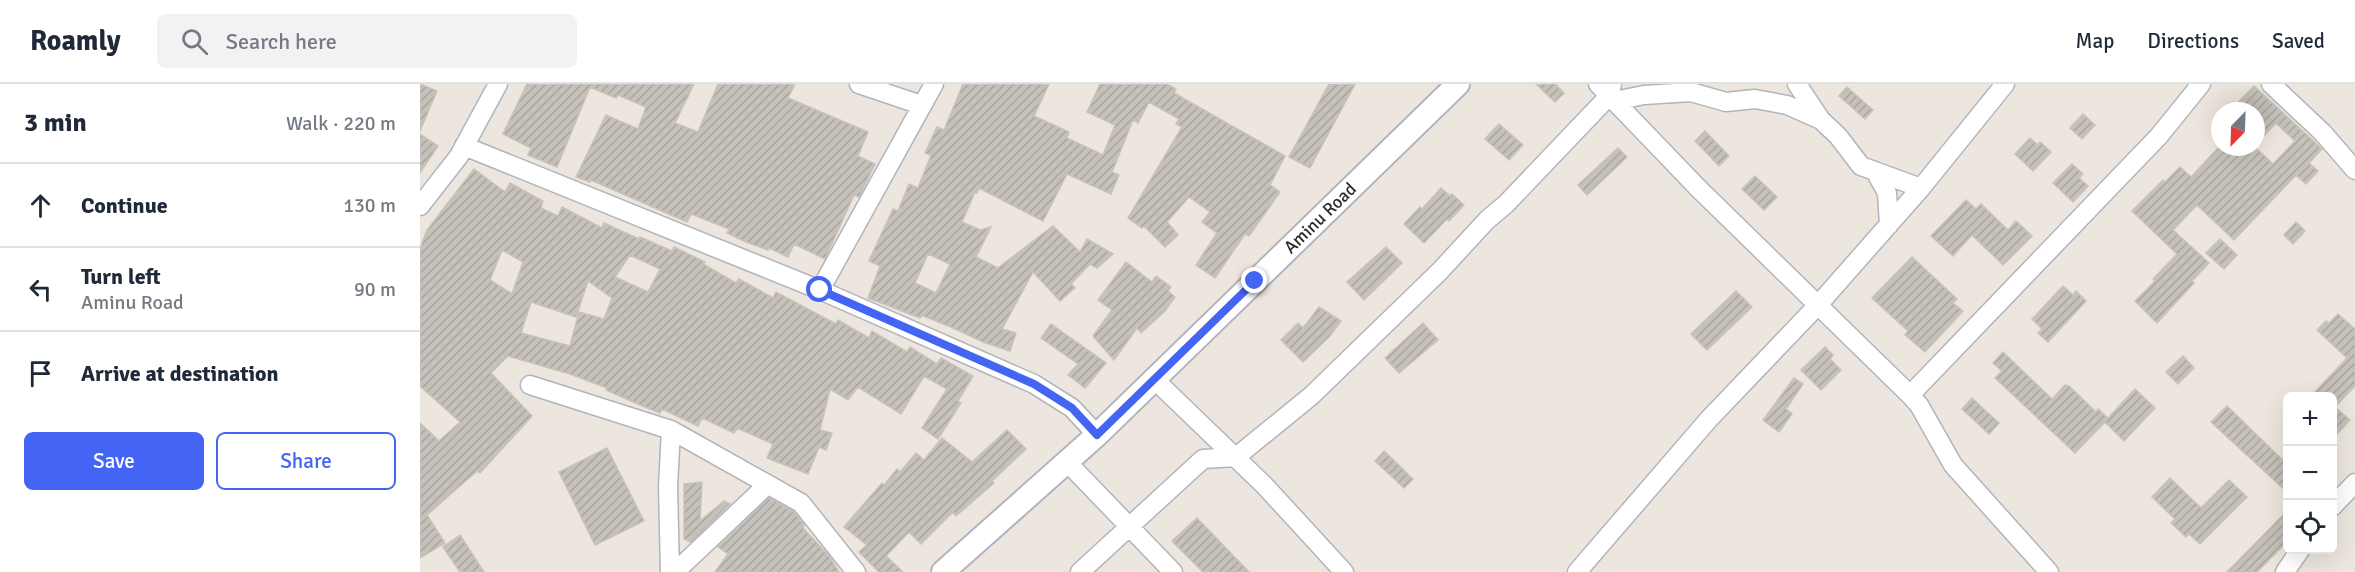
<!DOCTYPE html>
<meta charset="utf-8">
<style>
:root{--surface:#fff;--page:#f2f2f3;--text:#1f2937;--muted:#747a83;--line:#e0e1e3;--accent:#4464f3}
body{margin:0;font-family:Signika,sans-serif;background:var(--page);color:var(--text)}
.controls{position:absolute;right:18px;bottom:18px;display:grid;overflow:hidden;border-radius:9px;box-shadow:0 6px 24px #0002}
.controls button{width:54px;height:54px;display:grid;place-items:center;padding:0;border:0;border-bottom:2px solid var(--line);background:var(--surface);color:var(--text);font:30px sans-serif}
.compass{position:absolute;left:1791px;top:18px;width:54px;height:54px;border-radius:50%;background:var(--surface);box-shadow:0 6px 24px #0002;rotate:203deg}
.stop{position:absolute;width:18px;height:18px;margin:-14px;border:4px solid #4464f3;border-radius:50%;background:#fff}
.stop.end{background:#4464f3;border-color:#fff;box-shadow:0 2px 6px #0008}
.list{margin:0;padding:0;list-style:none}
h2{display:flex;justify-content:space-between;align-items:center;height:78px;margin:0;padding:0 24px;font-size:26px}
h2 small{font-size:20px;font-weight:400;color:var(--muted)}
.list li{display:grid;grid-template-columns:39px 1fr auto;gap:18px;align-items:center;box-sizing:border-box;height:84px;padding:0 24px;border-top:2px solid var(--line)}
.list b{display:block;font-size:22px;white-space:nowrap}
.list p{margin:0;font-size:20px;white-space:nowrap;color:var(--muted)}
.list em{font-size:20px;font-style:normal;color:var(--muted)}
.actions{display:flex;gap:12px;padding:18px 24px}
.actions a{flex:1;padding:14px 0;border:2px solid var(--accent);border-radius:9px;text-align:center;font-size:21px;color:var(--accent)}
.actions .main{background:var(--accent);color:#fff}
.icon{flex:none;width:33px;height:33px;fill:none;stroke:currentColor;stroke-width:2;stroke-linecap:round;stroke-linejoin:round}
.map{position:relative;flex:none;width:1935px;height:488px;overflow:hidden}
header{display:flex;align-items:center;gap:36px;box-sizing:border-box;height:84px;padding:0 30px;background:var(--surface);border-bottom:2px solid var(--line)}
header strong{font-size:28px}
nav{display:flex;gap:33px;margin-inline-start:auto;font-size:21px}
.search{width:420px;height:54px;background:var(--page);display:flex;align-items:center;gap:15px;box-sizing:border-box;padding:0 21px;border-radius:9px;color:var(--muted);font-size:22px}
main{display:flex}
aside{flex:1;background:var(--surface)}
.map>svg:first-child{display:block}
.building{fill:url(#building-hatch);stroke:#c8c2b7;stroke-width:1.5;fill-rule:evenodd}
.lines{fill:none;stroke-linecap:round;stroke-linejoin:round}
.minor-casing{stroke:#b1b4be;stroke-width:21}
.tertiary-casing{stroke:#b1b4be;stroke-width:26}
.minor{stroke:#fff;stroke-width:18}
.tertiary{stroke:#fff;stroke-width:22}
.route{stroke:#4464f3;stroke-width:8}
.labels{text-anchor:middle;stroke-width:4.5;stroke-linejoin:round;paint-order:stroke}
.street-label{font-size:18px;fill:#2b2b2b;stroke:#fff}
</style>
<header>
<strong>Roamly</strong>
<div class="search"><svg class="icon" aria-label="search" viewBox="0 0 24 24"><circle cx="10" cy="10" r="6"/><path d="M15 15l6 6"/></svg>Search here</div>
<nav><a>Map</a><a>Directions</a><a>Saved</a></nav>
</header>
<main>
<aside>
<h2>3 min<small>Walk · 220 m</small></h2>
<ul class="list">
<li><svg class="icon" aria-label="ahead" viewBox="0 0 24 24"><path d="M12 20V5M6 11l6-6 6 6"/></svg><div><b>Continue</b></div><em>130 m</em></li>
<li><svg class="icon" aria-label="left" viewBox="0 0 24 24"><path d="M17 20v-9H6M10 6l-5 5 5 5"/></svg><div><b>Turn left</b><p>Aminu Road</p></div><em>90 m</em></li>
<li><svg class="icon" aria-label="arrive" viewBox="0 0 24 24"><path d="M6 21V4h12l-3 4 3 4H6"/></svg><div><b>Arrive at destination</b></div></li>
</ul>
<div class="actions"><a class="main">Save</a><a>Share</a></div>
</aside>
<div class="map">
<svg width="1935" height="488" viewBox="0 0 1935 488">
<defs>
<pattern id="building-hatch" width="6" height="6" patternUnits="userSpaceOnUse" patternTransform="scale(1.5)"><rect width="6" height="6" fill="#c5c0b9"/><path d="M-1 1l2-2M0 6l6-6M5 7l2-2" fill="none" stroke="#a9a59f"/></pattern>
</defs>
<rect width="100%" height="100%" fill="#ece6de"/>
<!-- building -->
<path class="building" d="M0,0L17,7L0,47Z
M107,0H274L255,39L278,48L298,0H375L368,14L448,48L438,72L455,80L439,113L434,111L405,175L374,160L368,173L349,164L348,166L326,158L307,149L309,145L271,130L267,138L171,96L170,98L156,93L186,31L218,45L226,23L198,11L196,14L170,3L137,83L108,71L111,64L83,50Z
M543,0H629L614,32L649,48L647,54L683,71L695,41L667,28L680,0H747L756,5L754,9L865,72L850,101L860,108L829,152L825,150L795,194L776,181L797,149L782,138L790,128L769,113L747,138L758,151L745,163L724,142L722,144L708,134L762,43L756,40L759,35L729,18L718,39L713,36L692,88L699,91L691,110L647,90L623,137L559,104L557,109L555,108L542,138L560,146L571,143L556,173L578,184L633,142L660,168L667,155L693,170L677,184L670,180L651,200L655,204L640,217L613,188L582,245L596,249L590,267L563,258L531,243L501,231L500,234L448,214L460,182L449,177L473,125L478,127L489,100L498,104L511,71L505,69L517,43L524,46ZM508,170L530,180L516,209L495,199Z
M909,0H935L890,84L869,73Z
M1116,0H1135L1144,9L1135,18Z
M1834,2L1902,65L1889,79L1898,87L1886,100L1876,91L1814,156L1777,121L1753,146L1789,179L1772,197L1774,199L1737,239L1715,217L1735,197L1733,195L1757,170L1712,127L1743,96L1745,98L1760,83L1771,93L1799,63H1835L1853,80L1875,57L1856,39L1836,60V27H1810Z
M1427,3L1453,26L1445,35L1419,12Z
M1663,30L1675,41L1662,55L1650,44Z
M1079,40L1103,61L1089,76L1065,55Z
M1285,47L1309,72L1299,82L1275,57Z
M0,50L18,62L0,89Z
M1610,54L1618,61L1620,58L1631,68L1613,87L1595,70Z
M1198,64L1207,73L1167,111L1158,101Z
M1652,80L1663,90L1659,94L1668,102L1653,118L1633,99Z
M54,85L85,108L90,99L123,117L121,124L138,132L142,123L182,144L184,139L219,155L220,153L252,167L254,163L285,178L283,180L316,199L319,195L353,214L356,208L416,240L418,236L449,254L452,247L487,268L490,263L517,280L521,274L553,292L538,317L541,319L518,355L502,344L527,305L504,292L481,330L438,303L428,316L410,305L400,346L412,349L406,366L399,363L388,390L347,374L353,360L317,344L314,349L282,334L278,342L242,325L240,329L213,318L186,306L187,304L150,290L88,272L71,289L112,332L60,389L57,387L7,431L25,459L0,474V339L19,357L40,338L0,302V165L7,146ZM82,166L103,178L92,210L70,196ZM210,171L240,185L228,208L195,193ZM168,197L192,214L184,235L159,228L150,262L101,249L111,218L156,233Z
M1335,92L1357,113L1344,126L1322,105Z
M1021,104L1030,112L1032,110L1044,121L1029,137L1027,135L1004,159L984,140L1000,123L1002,125Z
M1546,116L1556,125L1561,120L1588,146L1596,137L1612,152L1583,181L1552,151L1533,172L1511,152Z
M1876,138L1885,147L1873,160L1864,151Z
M1800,155L1817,171L1804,185L1786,169Z
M966,163L982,179L944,216L927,198Z
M1492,173L1537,215L1533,219L1543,227L1505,268L1485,251L1488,247L1452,214Z
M706,178L732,198L736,192L751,203L748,207L755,213L745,227L721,249L717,244L694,276L673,252L692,226L678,216Z
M1643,202L1653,211L1656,207L1666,217L1628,258L1618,249L1622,245L1612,235Z
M1316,207L1332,223L1287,266L1271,250Z
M899,223L921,237L910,252L883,278L861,256L878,239L883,244Z
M1918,230L1935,245V302L1915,323L1930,336L1912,355V312H1891L1927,274L1897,246L1906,237L1909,239Z
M1003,239L1018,256L979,289L965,274Z
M631,240L686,279L665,304L648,291L658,280L621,254Z
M1405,263L1413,271L1410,275L1421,286L1401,306L1381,286Z
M1583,268L1632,315L1645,301L1649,302L1676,328L1678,325L1688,334L1715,305L1735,324L1704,357L1685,338L1655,369L1575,294L1582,287L1573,279Z
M1763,272L1774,284L1758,300L1746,288Z
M1374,294L1383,300L1366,325L1372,330L1359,348L1343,336Z
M1552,314L1579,339L1569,350L1542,325Z
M1807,322L1868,381V409L1791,338Z
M587,346L606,365L572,397L574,399L536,432L533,428L501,460L489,448L466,472L483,488H459L439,468L447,461L424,443L462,399L464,401L477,385L480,388L496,369L504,376L522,354L552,378Z
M187,364L224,437L175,461L139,388Z
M964,367L993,395L984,404L955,377Z
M1750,394L1781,424L1809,396L1827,413L1780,460L1769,450L1766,453L1751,439L1755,435L1732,413Z
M282,398L280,437L304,417L310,420L271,458L264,455V400Z
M349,414L374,428L384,441L383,444L409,472L419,488H295L308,470L298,463Z
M1868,426V457L1837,488H1807Z
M777,434L829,488H783L752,457Z
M40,451L64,488H40L23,463Z"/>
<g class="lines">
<!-- minor casing -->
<g class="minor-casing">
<path id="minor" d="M439,0L501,21
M1178,0L1279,105L1490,311L1499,321L1533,381L1629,488
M1377,0L1401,36
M1851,0L1903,49L1935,86
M1194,17L1224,11L1271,8L1306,18L1335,15L1367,21L1401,36L1418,52L1441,82L1501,104
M44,62L400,206L614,300L652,324L677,351
M1456,89L1467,109L1469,141
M0,122L39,72L78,0
M400,206L514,0
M734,295L845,402L924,488
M110,301L251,346L381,419L436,488
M1490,311L1739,52L1781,0
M647,378L753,488
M1912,423L1935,399
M250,488L248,402L251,346
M255,488L347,401
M660,488L783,375L816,373L891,312L1020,187L1067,136L1086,120L1189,12L1192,0
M1157,488L1289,335L1398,221L1501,104L1585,0
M1865,488L1880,466"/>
</g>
<!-- tertiary casing -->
<g class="tertiary-casing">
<path id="tertiary" d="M523,488L677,351L1038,0"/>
</g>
<!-- minor -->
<use href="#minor" class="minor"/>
<!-- tertiary -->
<use href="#tertiary" class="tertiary"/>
</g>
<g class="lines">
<!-- route -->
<path class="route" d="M400,206L614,300L652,324L677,351L835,197"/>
</g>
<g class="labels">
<!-- street labels -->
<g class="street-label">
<text transform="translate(900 134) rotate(-44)" y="6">Aminu Road</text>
</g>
</g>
</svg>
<div class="controls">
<button>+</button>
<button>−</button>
<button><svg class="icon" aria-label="locate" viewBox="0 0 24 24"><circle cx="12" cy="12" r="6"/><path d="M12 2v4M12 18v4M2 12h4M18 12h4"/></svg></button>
</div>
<svg class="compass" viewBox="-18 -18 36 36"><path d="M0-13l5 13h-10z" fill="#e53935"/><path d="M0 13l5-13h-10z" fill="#747a83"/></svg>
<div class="stop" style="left:400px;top:206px"></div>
<div class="stop end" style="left:835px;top:197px"></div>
</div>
</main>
